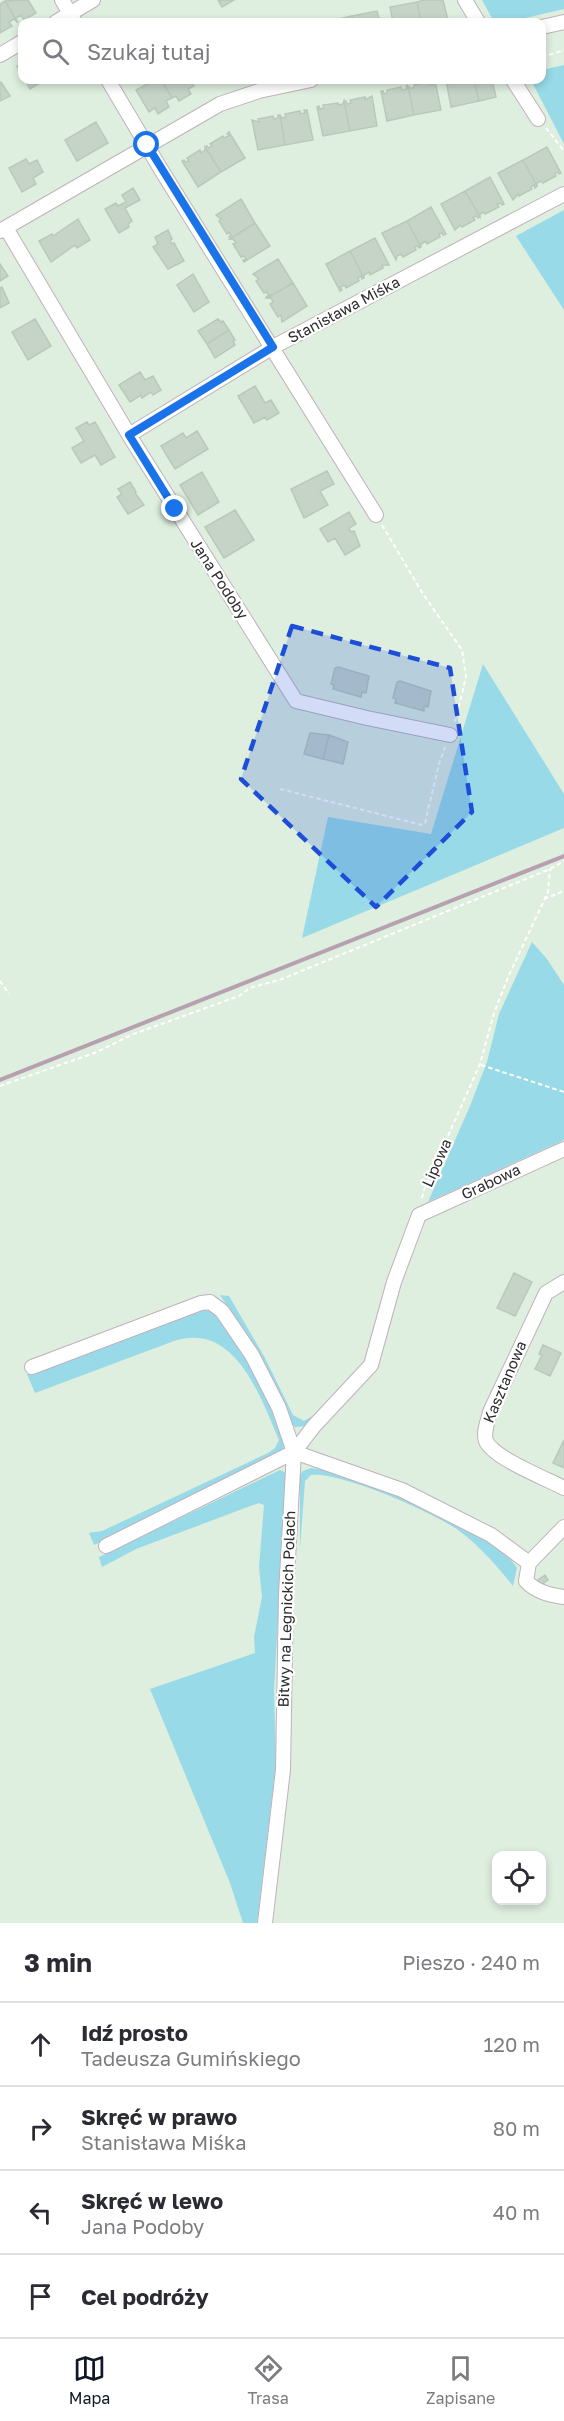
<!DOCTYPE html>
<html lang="pl">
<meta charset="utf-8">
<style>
:root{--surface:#fff;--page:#f7f7f7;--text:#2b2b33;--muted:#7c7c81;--line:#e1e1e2;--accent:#111827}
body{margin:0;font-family:"Golos Text",sans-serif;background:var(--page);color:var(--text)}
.controls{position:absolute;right:18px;bottom:18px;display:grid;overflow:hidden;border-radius:12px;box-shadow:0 3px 9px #0003}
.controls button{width:54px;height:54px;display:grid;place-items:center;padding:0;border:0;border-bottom:2px solid var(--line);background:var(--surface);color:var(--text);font:30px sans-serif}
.stop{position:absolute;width:18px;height:18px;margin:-14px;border:4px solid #1a73e8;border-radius:50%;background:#fff}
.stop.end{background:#1a73e8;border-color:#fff;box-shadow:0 2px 6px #0008}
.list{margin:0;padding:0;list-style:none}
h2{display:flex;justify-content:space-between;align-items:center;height:78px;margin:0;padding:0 24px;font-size:26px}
h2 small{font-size:20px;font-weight:400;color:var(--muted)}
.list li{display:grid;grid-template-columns:39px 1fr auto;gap:18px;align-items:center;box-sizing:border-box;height:84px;padding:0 24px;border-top:2px solid var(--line)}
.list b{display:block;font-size:22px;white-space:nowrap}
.list p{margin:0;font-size:20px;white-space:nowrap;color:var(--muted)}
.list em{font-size:20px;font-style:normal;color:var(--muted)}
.icon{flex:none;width:33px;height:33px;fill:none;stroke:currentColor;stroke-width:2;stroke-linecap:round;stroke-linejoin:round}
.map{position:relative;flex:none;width:564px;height:1923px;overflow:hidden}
.search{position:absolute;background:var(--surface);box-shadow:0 3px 9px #0003;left:18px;right:18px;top:18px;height:66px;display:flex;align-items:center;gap:15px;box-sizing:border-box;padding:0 21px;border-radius:12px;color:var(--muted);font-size:22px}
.sheet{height:414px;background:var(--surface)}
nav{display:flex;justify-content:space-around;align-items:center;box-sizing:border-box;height:84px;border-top:2px solid var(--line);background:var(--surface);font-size:16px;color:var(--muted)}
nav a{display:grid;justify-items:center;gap:3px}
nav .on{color:var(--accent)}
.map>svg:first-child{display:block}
.green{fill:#98dae7}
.building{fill:#c6d4c8;stroke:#b7caba;stroke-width:1.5}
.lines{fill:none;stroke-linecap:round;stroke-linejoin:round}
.minor-casing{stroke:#c0b2bb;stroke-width:16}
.path{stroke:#fff;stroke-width:2;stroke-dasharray:4.5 3;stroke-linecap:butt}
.minor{stroke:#fff;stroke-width:14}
.rail{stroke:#b7a0af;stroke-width:4}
.route{stroke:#1a73e8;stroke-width:8}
.marked{fill:#1d4ed8;fill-opacity:0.2;stroke:#1d4ed8;stroke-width:4.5;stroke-dasharray:12 8;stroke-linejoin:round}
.labels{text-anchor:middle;stroke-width:4.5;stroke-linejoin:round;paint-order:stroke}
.street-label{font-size:15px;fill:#2c2c2c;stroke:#fff}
</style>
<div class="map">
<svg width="564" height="1923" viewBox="0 0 564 1923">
<rect width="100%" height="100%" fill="#deeedf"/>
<!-- green -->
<path class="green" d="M482,0H564V9L508,22H494Z
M564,65V144L531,80H542V70Z
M564,210V310L516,236Z
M483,664L564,794V828L302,938L328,817L431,834Z
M532,942L547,959L564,985V1140L428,1202L470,1106L487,1062L499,1014Z
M220,1295L229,1296L265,1358L293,1415L304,1421L316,1414L306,1426L295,1427L291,1423L241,1327Z
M201,1308C233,1313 274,1414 285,1443C283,1451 280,1454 274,1459L94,1545L89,1533L102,1531L268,1453L275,1448L279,1440C260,1396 235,1321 174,1341L35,1393L27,1374Z
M311,1468C356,1473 494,1529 517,1568L513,1586C497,1566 480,1546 458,1530C432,1512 342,1472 311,1475L305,1481L300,1548V1474L303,1471Z
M280,1470L286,1473L274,1691L276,1764L257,1923H243L230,1883L150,1689L255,1653L254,1637L262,1597L259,1567L264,1505L259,1503L245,1508L136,1549L102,1567L99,1557Z"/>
<!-- building -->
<path class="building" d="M28,0L36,13L24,20L21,15L16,18L18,23L5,1Z
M218,0H234L222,7Z
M424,0H443L448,20L421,22L417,2Z
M5,1L18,23L14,19L9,22L12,26L0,33V4Z
M417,2L421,22H393L390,7Z
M377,11L380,22H354L352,16Z
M352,16L354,22H326Z
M22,63V76L17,66Z
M25,80H45L30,89Z
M155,80H161L172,98L166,101L169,107L158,114L155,108L149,112L136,90Z
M161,80H191L194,86L188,89L191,94L179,101L176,96L172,98Z
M446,80H474L479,101L451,107Z
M474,80H492L496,97L479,101Z
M433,81H435L441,110L414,115L408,86L410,88H414V85L428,82L429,85L434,84Z
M1,82L10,96L0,101V83Z
M406,86H408L414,115L387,121L381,91H383L384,94L387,93V90L401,87L402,90L407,89Z
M372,96L377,126L350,131L344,101H346L347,104L351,103L350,100L365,97V100Z
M344,101L350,131L323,136L317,107L319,106L320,109L324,108L323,105L338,103V105L343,104Z
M304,110H307L313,140L285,145L280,115L282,118L286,117L285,114L300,111V114L305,113Z
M278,115H280L285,145L258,150L252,120L259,122L258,119L273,116L274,119L278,118Z
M96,122L108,143L77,161L65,140Z
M229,132L245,158L221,172L205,147L207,146L209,148L212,146L210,144L223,136L224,138L229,136L227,134Z
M205,147L221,172L198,187L182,161L184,160L185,162L189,161L187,158L200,150L201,153L205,150Z
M547,147L561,173L559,174L558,172L555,174L556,176L543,183L541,181L537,183V186L523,160Z
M26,159L29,164L37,160L43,172L33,178L36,184L22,192L9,168Z
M523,160L537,186L535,188L534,185L531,187L532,189L519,196L518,194L513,200L498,173Z
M490,177L504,204L502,205L501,203L497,204L499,207L485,214L484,212L480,214V217L465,191Z
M133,188L140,200L125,208L132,221L128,224L129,227L119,233L105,209L116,203L118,206L126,202L122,195Z
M465,191L480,217L478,218L477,216L473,217L475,220L462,227L460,225L455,230L441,204Z
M241,199L255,223L230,239L229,237L231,235L229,232L227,234L219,221L221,219L216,215Z
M431,207L446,234L443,235L442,233L439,234L440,237L427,244L426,241L421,244V247L407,221Z
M78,219L90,240L77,248L75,245L51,262L39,241L52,234L53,236Z
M407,221L421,247L419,248L418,246L415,247L416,250L403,257L401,254L397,256L396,260L382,233Z
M255,223L270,246L244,262L243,260L246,259L244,256L241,257L233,244L236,243L233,239H230Z
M168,230L172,239L170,240L172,244L174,243L184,261L168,269L153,247L158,244L155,237Z
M375,238L389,265H382L383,268L370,275L369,272L364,275V278L350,251Z
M350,251L364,278L362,279L361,276L358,278L359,281L346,288L345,285L340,287L342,290L340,291L326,264Z
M278,259L293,283L267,298L266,297L269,295L266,292L264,293L256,281L259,279L253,274Z
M0,264L8,276L0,281Z
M193,274L209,302L194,312L177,285Z
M293,283L307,306L282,322L281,315L278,317L270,304L273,302L271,298H267Z
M2,287L9,303L0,308V288Z
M35,319L51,346L28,360L12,332Z
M218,319L221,322L223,321L229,330L207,344L198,331Z
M229,330L235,340L233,341L235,345L215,358L207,344Z
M140,372L145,380L153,376L161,390L153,395L151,392L142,398L141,395L130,402L119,385Z
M255,386L265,403L271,400L279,413L267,420L265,417L254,423L238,396Z
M87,422L89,425L95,422L115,457L101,465L95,455L81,463L72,448L84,441L76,428Z
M197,431L208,449L175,469L161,446L183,433L186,438Z
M327,471L334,484L320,491L328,505L304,518L291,489Z
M202,472L219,502L198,515L180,485Z
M130,482L136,492L135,493L144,505L128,514L117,497L122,494L118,489Z
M235,510L254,540L224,558L205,527Z
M349,512L356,524L349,528L351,532L354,531L360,546L345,555L335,538L328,542L320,529Z
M338,667L369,676L366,693L362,692L361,697L333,689L334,685L331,684L335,668Z
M400,681L431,691L428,707L424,706V711L395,703L396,699L393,698L397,682Z
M310,733L329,735L323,759L304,754Z
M329,735L348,742L343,764L323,759Z
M514,1273L532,1282L515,1316L497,1308Z
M543,1345L561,1353L550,1376L535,1369L542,1355L539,1354Z
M564,1440V1468L553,1463Z
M545,1575L548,1580L541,1585L538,1580Z"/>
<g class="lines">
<!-- minor casing -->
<g class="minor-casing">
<path id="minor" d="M62,0L75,22
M465,0L478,22
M56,22L93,0
M542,27L564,22
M0,55L22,42
M108,80L160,168L376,515
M513,80L538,119
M6,228L129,435L296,701L367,718L450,735
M0,231L220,104L259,91L311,80
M129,435L273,347L564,194
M564,1282L546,1293L490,1412C488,1421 483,1432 486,1441C493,1458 547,1479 564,1488
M32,1367L201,1303L210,1302L222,1311L252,1355L279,1408L294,1452L286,1595L283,1770L265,1923
M294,1452L314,1426L371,1365L394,1282L419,1215L564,1149
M564,1527L529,1563L526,1581C536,1592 550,1595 564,1597
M106,1546L294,1452L402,1490L491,1535L529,1563"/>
</g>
<!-- path -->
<path class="path" d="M542,57L564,50
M546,128L564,151
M382,525L423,594L462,650L466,677L455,722
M280,789L422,825L425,823L439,764L445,747
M544,899L564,891
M0,981L9,994
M481,1065L564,1092
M0,1086L97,1052L131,1035L239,996L250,988L282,979L550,869L564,861
M422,1198L424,1190L480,1064L494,1013L509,975L548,892L550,869"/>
<!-- minor -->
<use href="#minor" class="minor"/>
<!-- rail -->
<path class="rail" d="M0,1080L564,856"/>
</g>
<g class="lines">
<!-- route -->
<path class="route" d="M147,145L273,347L129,435L175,509"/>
</g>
<!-- marked area -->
<path class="marked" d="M292,626L450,668L472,812L376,907L241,779Z"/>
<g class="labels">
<!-- street labels -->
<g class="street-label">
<text transform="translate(344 310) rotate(-28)" y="5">Stanisława Miśka</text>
<text transform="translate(219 579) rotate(57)" y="5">Jana Podoby</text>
<text transform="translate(437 1163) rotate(-66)" y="5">Lipowa</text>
<text transform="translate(491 1182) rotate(-25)" y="5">Grabowa</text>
<text transform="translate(505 1382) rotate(-67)" y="5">Kasztanowa</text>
<text transform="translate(287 1609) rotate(-88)" y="5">Bitwy na Legnickich Polach</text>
</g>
</g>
</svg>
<div class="controls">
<button><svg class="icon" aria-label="locate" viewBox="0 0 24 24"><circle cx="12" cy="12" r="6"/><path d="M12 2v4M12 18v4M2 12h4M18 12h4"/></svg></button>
</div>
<div class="stop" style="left:147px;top:145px"></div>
<div class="stop end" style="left:175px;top:509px"></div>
<div class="search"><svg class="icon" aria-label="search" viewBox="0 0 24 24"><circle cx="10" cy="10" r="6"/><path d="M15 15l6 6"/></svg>Szukaj tutaj</div>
</div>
<section class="sheet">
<h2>3 min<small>Pieszo · 240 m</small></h2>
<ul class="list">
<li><svg class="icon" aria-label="ahead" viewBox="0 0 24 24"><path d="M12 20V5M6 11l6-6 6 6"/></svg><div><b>Idź prosto</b><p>Tadeusza Gumińskiego</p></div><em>120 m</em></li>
<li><svg class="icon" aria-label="right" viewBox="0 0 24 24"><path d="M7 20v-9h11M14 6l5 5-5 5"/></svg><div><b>Skręć w prawo</b><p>Stanisława Miśka</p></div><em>80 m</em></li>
<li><svg class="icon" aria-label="left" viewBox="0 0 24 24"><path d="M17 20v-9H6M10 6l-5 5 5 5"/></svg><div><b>Skręć w lewo</b><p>Jana Podoby</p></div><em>40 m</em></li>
<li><svg class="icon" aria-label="arrive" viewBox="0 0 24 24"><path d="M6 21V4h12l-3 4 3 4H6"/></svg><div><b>Cel podróży</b></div></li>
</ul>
</section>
<nav>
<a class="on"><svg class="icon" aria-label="map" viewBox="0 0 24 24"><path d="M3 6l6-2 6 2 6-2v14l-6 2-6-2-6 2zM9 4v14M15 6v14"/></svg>Mapa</a>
<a><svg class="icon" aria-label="directions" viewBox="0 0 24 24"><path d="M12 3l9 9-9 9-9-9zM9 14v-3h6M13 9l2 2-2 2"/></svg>Trasa</a>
<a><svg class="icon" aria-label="saved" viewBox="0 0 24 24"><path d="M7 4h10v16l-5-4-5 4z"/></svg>Zapisane</a>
</nav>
